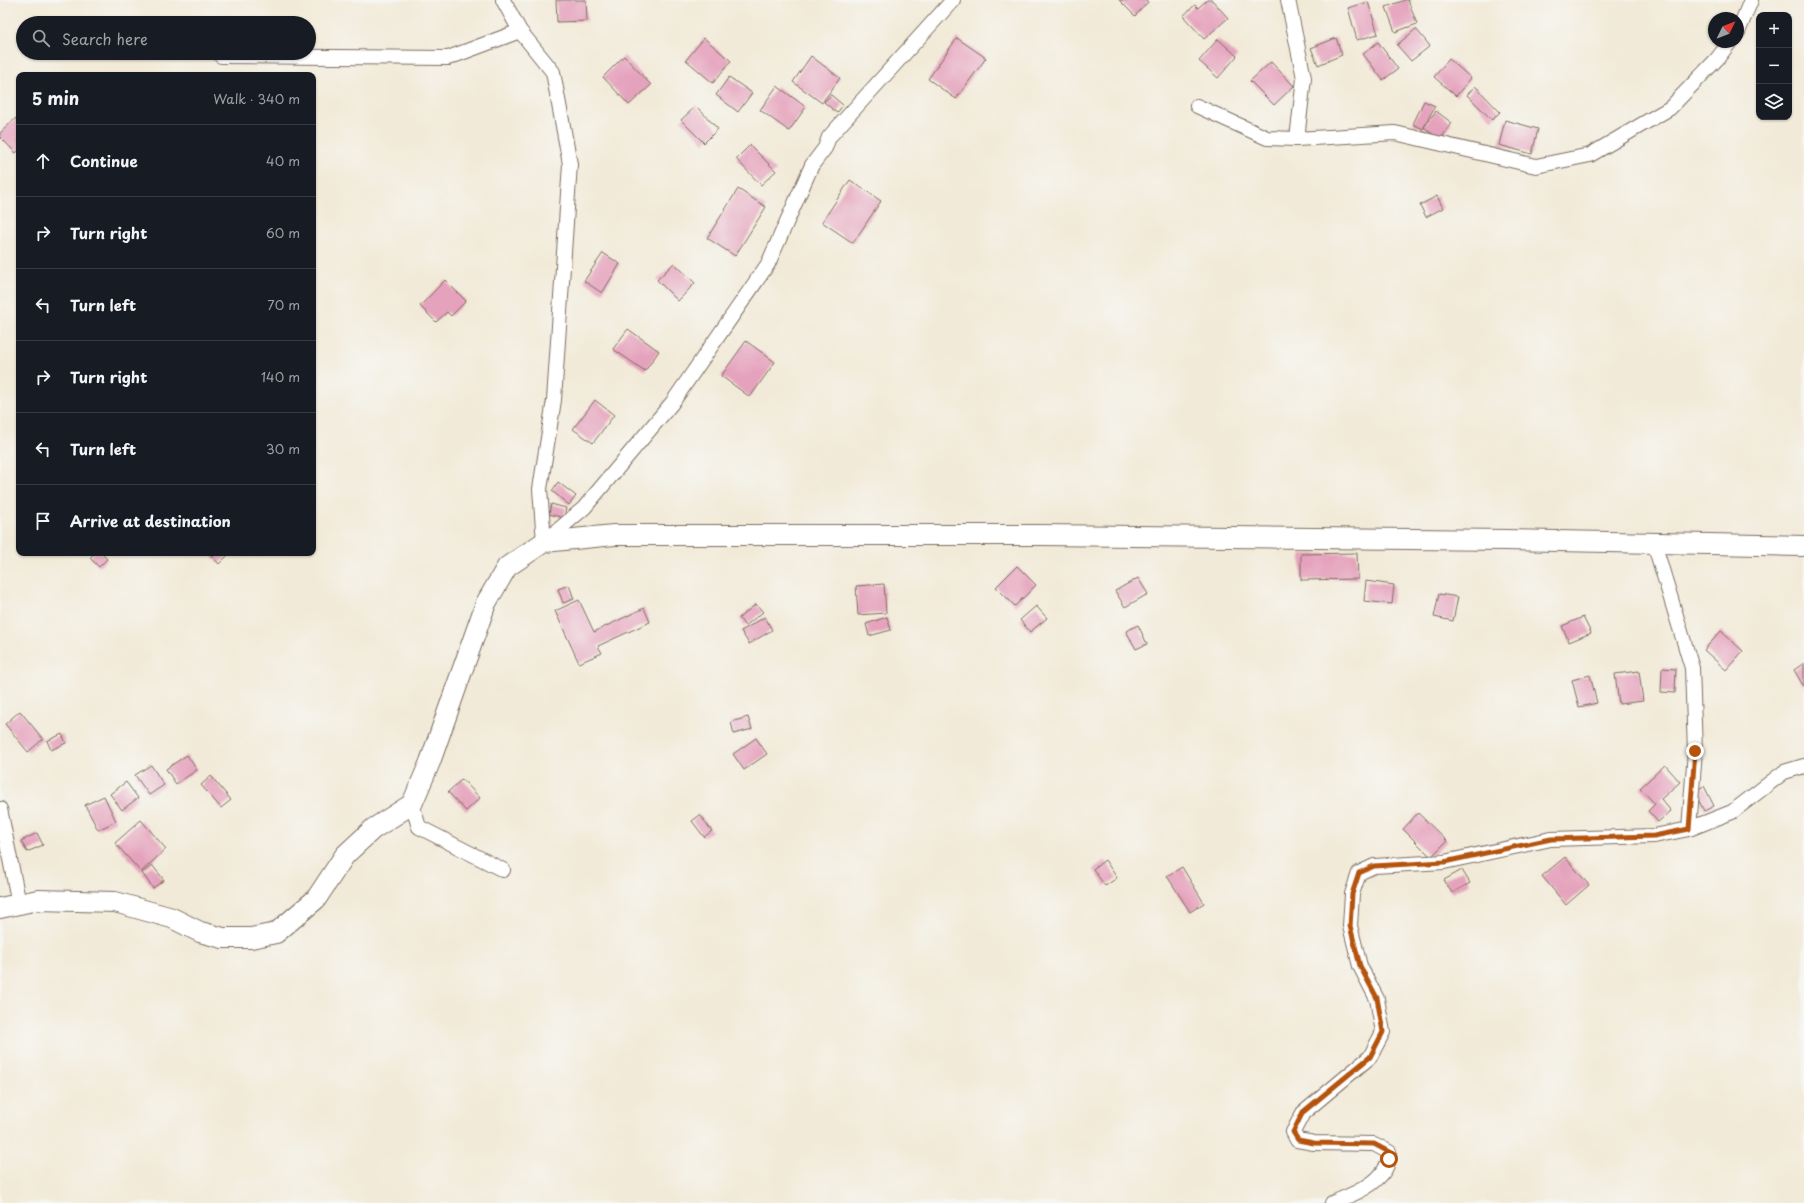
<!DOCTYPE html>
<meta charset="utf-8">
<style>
:root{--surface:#171b24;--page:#20242c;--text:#f1f3f6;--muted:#9ea1a6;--line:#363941}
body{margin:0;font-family:"Playpen Sans",sans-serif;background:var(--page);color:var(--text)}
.controls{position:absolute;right:12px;top:12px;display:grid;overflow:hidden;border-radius:8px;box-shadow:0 1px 3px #0004}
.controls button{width:36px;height:36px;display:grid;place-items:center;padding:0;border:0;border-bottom:1px solid var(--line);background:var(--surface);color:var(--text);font:20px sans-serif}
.compass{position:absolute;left:1708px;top:12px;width:36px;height:36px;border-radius:50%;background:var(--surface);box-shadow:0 1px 3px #0004;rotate:47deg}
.stop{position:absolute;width:12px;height:12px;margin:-9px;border:3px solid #b45309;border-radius:50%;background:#fff}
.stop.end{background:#b45309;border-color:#fff;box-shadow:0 1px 4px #0008}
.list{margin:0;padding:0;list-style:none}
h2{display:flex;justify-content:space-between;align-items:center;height:52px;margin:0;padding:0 16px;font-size:17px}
h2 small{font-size:13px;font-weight:400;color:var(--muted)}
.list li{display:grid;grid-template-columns:26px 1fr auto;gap:12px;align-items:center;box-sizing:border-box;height:72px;padding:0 16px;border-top:1px solid var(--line)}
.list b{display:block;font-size:15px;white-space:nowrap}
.list em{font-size:13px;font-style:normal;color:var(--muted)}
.icon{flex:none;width:22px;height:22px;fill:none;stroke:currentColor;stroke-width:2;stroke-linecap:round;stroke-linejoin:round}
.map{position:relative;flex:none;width:1804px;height:1203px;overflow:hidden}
.search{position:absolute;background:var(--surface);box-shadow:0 1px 3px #0004;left:16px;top:16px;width:300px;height:44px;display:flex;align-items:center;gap:10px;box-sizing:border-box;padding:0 14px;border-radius:22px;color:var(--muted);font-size:15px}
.panel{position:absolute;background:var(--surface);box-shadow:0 1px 3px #0004;left:16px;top:72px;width:300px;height:484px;border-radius:8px}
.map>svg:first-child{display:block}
.building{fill:#e5a2bc}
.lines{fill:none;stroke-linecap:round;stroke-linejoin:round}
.street-casing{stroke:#7b6d5f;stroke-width:16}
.secondary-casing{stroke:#7b6d5f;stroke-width:22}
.street{stroke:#fff;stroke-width:14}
.secondary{stroke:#fff;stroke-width:20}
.route{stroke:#b45309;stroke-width:5}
</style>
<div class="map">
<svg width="1804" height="1203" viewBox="0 0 1804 1203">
<rect width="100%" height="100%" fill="#f6f6f2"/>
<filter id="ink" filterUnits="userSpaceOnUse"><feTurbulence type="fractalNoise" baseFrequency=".025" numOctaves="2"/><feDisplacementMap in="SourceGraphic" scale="8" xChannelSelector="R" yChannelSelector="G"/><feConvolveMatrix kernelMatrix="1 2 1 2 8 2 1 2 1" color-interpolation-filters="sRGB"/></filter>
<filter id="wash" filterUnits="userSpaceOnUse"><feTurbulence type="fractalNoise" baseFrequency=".012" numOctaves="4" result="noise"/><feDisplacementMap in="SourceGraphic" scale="16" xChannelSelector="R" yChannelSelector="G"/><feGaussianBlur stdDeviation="0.9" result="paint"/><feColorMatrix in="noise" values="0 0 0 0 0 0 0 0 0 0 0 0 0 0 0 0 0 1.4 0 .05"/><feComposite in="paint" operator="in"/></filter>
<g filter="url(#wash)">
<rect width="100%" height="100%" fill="#f2ead8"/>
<g id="blocks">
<!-- building -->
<path class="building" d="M556,0H586L587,21L557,22Z
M1119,0H1146L1148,2L1135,16Z
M1207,0H1212L1228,18L1204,39L1183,16L1195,5L1198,8Z
M1405,0H1408L1417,24L1395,32L1386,7Z
M1368,2L1378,34L1357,40L1348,8Z
M1416,29L1430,46L1411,61L1397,45Z
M704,38L731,61L713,83L686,60Z
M957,38L986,58L956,99L928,79Z
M1336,38L1342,55L1318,65L1311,48Z
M1218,39L1237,56L1218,78L1199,61Z
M1378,42L1398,69L1383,80L1363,54Z
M624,56L651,85L629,105L603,77Z
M811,56L840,78L822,103L793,82Z
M1449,59L1471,78L1456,96L1434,77Z
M1271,62L1294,86L1274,105L1250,81Z
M729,77L752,93L738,112L716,95Z
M777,86L806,107L789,131L760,110Z
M1475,86L1500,112L1492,120L1467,95Z
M831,95L843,105L837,113L824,102Z
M1424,101L1435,106L1423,129L1413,124Z
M696,106L718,129L704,143L681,120Z
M1436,111L1452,123L1440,140L1424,127Z
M16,118L19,120V150L16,153L0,137V133Z
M1505,120L1538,129L1532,154L1499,145Z
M750,145L776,171L761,185L736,159Z
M850,180L881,201L853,243L822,222Z
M738,189L766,207L735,256L707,238Z
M1437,196L1443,208L1426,217L1420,205Z
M603,253L620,264L602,293L584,281Z
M674,263L695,283L678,301L657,280Z
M445,280L466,301L451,316L447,312L436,322L420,306Z
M628,329L659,351L645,371L613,349Z
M746,341L775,362L750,397L721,376Z
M595,400L614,415L593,443L573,429Z
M558,482L576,496L569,505L552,491Z
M551,504L566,508L564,518L549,514Z
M94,553H101L107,559L99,567L90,558Z
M209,553H230L219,564Z
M1357,553L1358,579L1301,580V554Z
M1017,566L1036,585L1015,606L996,587Z
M1138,578L1148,594L1125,607L1115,591Z
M1366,581L1394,585L1392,604L1364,601Z
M884,584L886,613L858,615L856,586Z
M569,585L574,599L563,603L558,589Z
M1439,594L1458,597L1453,621L1434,617Z
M579,600L594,632L644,608L650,622L598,646L602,653L579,663L555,611Z
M756,604L763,612L745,626L739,618Z
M1036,606L1047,618L1030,632L1020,620Z
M765,617L772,630L749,644L741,631Z
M887,617L891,630L869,636L866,624Z
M1583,617L1591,633L1569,642L1562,626Z
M1138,625L1147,644L1136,649L1126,631Z
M1721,631L1743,651L1726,670L1704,650Z
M1804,663V687L1794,670Z
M1662,668L1676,669L1675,693L1661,692Z
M1639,671L1643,701L1619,704L1615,674Z
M1590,675L1597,703L1579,707L1572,680Z
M20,711L43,739L28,752L5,724Z
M748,717L752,729L734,734L731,722Z
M62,734L66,743L51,750L47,741Z
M756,738L767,754L744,770L733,754Z
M187,755L197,770L176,784L166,769Z
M151,765L164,785L149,795L135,775Z
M1665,765L1680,782L1661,799L1671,811L1658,822L1648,811L1655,804L1640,788Z
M211,776L231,800L221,808L201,785Z
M462,779L480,798L466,811L448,792Z
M126,782L138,798L122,810L110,794Z
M1704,786L1714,806L1704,811L1694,791Z
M104,796L116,821L98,830L85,805Z
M1418,813L1447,841L1431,857L1403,829Z
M700,815L712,831L704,837L692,821Z
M141,820L166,849L141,872L115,843Z
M37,833L43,845L27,852L21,841Z
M1565,857L1589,885L1566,905L1542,876Z
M1105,860L1117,878L1105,886L1093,869Z
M152,865L164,880L153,888L142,873Z
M1182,867L1204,903L1190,912L1167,876Z
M1462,870L1470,883L1452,893L1444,880Z"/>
</g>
</g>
<g filter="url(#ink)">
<use href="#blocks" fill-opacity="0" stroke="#7b6d5f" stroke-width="1"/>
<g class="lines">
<!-- street casing -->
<g class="street-casing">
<path id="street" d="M503,0L520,31L553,72L570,164L554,400L540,489L544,542L584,508L672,403L768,264L812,165L825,148L829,137L953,0
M1288,0L1304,78L1297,139
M1738,32L1751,0
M221,56L448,58L520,31
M1197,106L1267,138L1297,139L1395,133L1536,166L1590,155L1670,108L1717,59L1730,42
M1654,543L1692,668L1695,751L1689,829
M412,804L419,827L503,870
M0,809L19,904
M1332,1203C1354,1194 1391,1181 1389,1152L1374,1144L1314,1143L1297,1140L1293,1132L1303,1113L1370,1057L1383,1032L1377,999L1360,966L1350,926L1352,894L1359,873L1374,866L1444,862L1551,839L1654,836L1689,829L1732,812L1784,772L1804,766"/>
</g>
<!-- secondary casing -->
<g class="secondary-casing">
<path id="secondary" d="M0,908L38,900L115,902L172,918L200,932L223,938H251L276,933L316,899L345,855L373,829L412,804L430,762L486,603L507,567L544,542L614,535H1041L1506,540L1804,546"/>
</g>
<!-- street -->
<use href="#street" class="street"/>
<!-- secondary -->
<use href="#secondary" class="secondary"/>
</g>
</g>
<g class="lines" filter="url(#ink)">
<!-- route -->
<path class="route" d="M1389,1159V1152L1374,1144L1314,1143L1298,1140L1293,1132L1303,1112L1370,1057L1383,1032L1377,998L1360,966L1350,926L1352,894L1359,873L1374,866L1444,862L1551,839L1654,836L1689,829L1695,751"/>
</g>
</svg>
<div class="controls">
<button>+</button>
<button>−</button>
<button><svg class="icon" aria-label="layers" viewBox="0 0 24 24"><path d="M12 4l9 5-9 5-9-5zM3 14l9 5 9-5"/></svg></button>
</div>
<svg class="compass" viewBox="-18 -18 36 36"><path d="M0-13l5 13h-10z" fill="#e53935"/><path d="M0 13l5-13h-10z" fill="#9ea1a6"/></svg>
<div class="stop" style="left:1389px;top:1159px"></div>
<div class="stop end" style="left:1695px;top:751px"></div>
<div class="search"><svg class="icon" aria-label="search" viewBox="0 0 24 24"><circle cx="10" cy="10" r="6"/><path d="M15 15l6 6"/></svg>Search here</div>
<section class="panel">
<h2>5 min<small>Walk · 340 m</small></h2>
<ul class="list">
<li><svg class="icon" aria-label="ahead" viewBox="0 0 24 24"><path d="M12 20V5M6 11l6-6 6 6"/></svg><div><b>Continue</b></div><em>40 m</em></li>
<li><svg class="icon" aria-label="right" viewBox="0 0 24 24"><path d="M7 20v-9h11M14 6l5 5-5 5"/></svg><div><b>Turn right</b></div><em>60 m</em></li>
<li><svg class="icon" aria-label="left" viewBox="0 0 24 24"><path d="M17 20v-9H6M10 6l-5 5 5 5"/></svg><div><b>Turn left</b></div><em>70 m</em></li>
<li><svg class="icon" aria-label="right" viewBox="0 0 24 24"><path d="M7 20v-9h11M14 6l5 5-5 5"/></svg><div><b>Turn right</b></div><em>140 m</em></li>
<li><svg class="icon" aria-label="left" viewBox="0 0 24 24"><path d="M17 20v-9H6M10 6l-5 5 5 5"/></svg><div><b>Turn left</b></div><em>30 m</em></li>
<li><svg class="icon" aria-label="arrive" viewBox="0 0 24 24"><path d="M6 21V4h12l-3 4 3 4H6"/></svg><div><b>Arrive at destination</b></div></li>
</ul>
</section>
</div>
